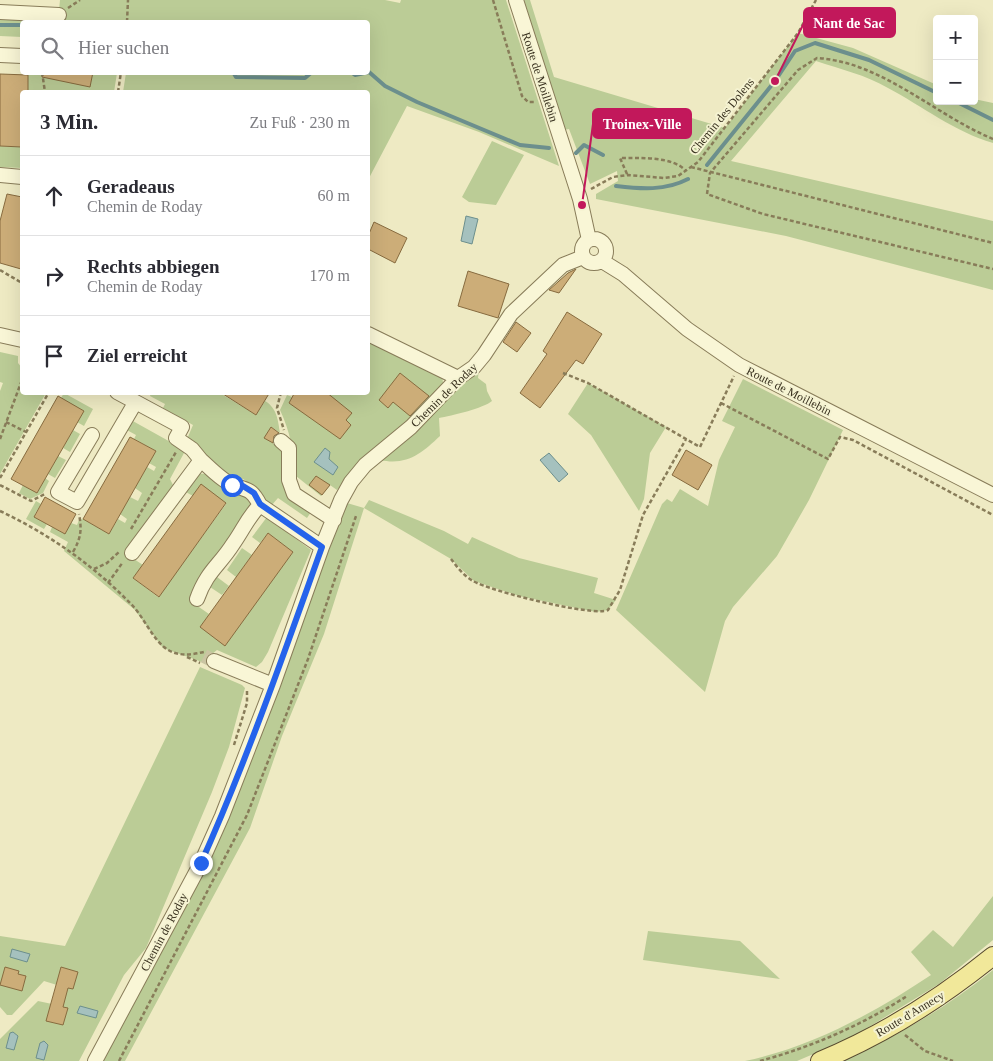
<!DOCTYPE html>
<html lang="de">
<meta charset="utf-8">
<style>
:root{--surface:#fff;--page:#f2f2f3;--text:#2b2b33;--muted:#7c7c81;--line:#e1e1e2}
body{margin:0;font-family:Georgia,serif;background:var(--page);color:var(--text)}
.controls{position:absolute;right:15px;top:15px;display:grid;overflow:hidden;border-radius:5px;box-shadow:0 5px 20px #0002}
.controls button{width:45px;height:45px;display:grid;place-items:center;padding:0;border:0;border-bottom:1px solid var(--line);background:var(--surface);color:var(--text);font:25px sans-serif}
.stop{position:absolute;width:15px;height:15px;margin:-11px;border:4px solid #2563eb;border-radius:50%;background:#fff}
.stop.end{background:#2563eb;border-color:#fff;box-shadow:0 1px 5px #0008}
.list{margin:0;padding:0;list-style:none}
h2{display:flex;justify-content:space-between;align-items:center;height:65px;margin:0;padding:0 20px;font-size:21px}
h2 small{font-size:16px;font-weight:400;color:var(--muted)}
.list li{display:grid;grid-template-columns:32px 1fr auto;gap:15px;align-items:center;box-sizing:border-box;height:80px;padding:0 20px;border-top:1px solid var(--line)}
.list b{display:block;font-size:19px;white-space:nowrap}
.list p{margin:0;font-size:16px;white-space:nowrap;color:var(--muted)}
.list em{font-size:16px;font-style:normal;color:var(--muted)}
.icon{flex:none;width:28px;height:28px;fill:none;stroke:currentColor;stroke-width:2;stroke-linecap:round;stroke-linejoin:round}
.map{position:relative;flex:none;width:993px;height:1061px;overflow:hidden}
.search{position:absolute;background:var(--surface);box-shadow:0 5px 20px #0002;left:20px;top:20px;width:350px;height:55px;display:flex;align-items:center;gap:12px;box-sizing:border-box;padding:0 18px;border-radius:5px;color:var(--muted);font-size:19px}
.panel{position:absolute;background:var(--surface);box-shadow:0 5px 20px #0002;left:20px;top:90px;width:350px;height:305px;border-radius:5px}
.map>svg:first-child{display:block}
.green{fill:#bbcc96}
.water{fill:#a5c1be;stroke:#6c8f8d}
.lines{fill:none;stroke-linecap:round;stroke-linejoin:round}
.stream{stroke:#6c8f8d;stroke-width:4}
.building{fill:#ccad78;stroke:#876b3f}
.minor-tunnel{stroke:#cac5a2;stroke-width:14;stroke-dasharray:14 7;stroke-linecap:butt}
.minor-casing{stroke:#887c59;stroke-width:16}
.major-casing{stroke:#56492e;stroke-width:20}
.path{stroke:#887c59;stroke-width:2.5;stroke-dasharray:4 2.5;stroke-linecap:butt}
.minor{stroke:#f9f6d6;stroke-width:14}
.major{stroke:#f1e89a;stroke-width:18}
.route{stroke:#2563eb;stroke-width:6}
.labels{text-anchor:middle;stroke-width:4;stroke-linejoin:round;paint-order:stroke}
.street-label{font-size:12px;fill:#38301e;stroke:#f5f3d2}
.leader{fill:none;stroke:#c2185b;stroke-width:2}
.callout-dot{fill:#c2185b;stroke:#f5f3d2;stroke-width:2}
.callout{fill:#c2185b;stroke:#c2185b;stroke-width:2}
.callout-label{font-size:14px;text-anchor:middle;font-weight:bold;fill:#fff}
</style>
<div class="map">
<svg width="993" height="1061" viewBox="0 0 993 1061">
<rect width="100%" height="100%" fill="#eeeac3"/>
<!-- green -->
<path class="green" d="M60,0H385L400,3L401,0H506L559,166L479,132L407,106L368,180V92H123L126,73L368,72V22H22V37L0,36V18L59,10Z
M524,0H530L554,77L725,128L798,33L853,48L937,85V101H974V99L993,103V143C955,132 922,106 888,88C866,75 840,69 816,61L731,161L993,221V290L786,236L596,199V194L618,181L617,171L590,184L569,129L564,130Z
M36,73H117L114,92H28V75H34Z
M492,141L524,155L496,205L469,202L462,197Z
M0,146L22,147V168L0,167Z
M368,339L442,375L443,383L411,421L359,462L337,490L330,485L321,496L296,476C294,453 290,431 280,410L287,395L292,397L289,403L330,431L347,409L325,393L368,392Z
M0,352L18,356V363L22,368V392L46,393L0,474V391L3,383L0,382Z
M479,370L478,378L486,384L487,391L492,401C484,408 451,416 439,418L440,436C422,453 407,466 380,460Z
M743,379L843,430L809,500L777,556L733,607L725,621L705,692L616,610L662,504L667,499L672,502L680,489L708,506L719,460L735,427L722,421Z
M588,383L666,427L650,453L644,499L639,511L591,435L568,414Z
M151,392L220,393L256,415L265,401C277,408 278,420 280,433L271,427L265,438C290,454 285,457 284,486L311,512L307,518L278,498L271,506L263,501L256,487L243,479L230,478L187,439L193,425L163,408L165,404L150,396Z
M64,393L93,409L84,426L77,422L61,398Z
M131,420L183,449L184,453L170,479L173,485L172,491L134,559L143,565L133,578L158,597L226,504L201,485L193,496L184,491C188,486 193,475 199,474C213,471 241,492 251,500L248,511C238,517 236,530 229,540C213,565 194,570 196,605L209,614L201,627L225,645L293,552L268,533L260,543L252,537L267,517L311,550L268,652L262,662L256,667L217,650L202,662L163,648L135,610L64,551L68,542L50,532L52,527L63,533L66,532L71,523L77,525L79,520L83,519L109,534L118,519L125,523L127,519L120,514L130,497L138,501L142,493L135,488L147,467L154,471L156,467L149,463L156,451L134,439L136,435L125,429Z
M73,430L80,434L70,452L63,448Z
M58,456L66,460L55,478L48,474Z
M45,478L49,481L43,493L30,499L19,493L23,485L37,493Z
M369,500L444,531L468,544L472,537L519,558L598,578L594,593L616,600L608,610L596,612L519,596L474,581L451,559L364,508L324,634L282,736L250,828L125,1061H103L217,841L347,503L364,508Z
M36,501L41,504L35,514L37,518L47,524L44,529L26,519Z
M242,548L252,555L236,577L227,570Z
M217,577L229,586L222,595L210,587Z
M200,667L242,685L245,688L229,747L212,792L146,948L124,975L79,1061H0V1039L38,1001L52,1004L57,985L44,981L12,1015H7L0,1007V936L65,946Z
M993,896V940L939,984L851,1038L797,1061H745C812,1047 874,1013 931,975L911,952L933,930L953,947Z
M648,931L740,941L780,979L643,960Z
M993,970V1061H841C896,1037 946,1008 993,970Z"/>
<!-- water -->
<path class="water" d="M466,216L478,219L472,244L461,241Z
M325,448L330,452L329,459L338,467L333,475L314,462Z
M549,453L568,474L559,482L540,460Z
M12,949L30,954L27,962L10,957Z
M80,1006L98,1011L96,1018L77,1013Z
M13,1032L18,1036L14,1050L6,1048L10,1033Z
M44,1041L48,1045L44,1060L36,1058L40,1043Z"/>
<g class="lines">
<!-- stream -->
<path class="stream" d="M0,25H22
M233,72L236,77L305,78L312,72
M351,72L355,75L369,72L385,86L417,102L520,145L549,148
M955,101L993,120
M576,153L584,145L603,155
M707,165L775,81L795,51L815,43L869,60L937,93
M616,186C641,189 665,191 688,179"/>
</g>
<!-- building -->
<path class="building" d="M42,72H93L90,87L42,77Z
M0,74L28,75V92H22V147L0,146Z
M7,194L22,197L21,269L0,263V221Z
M374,222L407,238L395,263L368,249V236Z
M576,269L559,293L549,290L568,273Z
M468,271L509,284L498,318L458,306Z
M567,312L602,334L583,364L576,360L540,408L520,393L547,354L543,351Z
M516,322L531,333L517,352L503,342Z
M400,373L429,396L410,416L393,402L388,408L379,400Z
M220,392H270L256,415Z
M295,392H326L352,413L346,420L351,425L340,439L289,403Z
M58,396L84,411L37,493L11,479Z
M271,427L279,433L274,436L273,443L264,438Z
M130,437L156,451L109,534L83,519Z
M686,450L712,465L698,490L672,475Z
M316,476L330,485L322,495L309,485Z
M201,484L226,503L159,597L133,578Z
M45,497L76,514L65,534L34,517Z
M268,533L293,552L225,646L200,627Z
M5,967L19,971L18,974L26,976L22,991L0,985Z
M61,967L78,972L73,989L68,988L63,1007L68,1008L63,1025L46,1021Z"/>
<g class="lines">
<!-- minor-tunnel -->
<path class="minor-tunnel" d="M33,73V72
M204,656L214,661"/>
<!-- minor casing -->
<g class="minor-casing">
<path id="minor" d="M516,0L580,199L589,240
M0,12L59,15
M0,55L22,56
M0,175L22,177
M582 251a12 12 0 1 1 24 0a12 12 0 1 1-24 0Z
M602,261L623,274L687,329L739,365L993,495
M368,334L458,378
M0,335L22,340
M117,392L182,427L176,438L192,449L201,460
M92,435L58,492L77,502L135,403
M281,441L289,448V480L294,494L334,520
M260,505L322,547
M132,553L201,460C210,468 222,481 233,485C248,491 251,488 260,505C248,517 243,530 233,544C219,566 207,571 197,599
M214,661L273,685
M95,1061L201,863L222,816L273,685L322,547L341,500L351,482L365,465L411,427L458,378L474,367L484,355L511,314L563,265L583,257"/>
</g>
<!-- major casing -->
<g class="major-casing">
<path id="major" d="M820,1061C883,1035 940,999 993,956"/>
</g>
<!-- path -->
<path class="path" d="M493,0L522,96L528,102H535
M68,8L80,0
M127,22L128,0
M42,72L45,92
M118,92L121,72
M993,139C935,115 882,62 817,58L798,70L710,173L707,194L763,214L993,269
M691,167L993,243
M627,174L620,158C639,158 673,156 686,171
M591,189L613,177L628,175L664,178L678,176L698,162L798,33L816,0
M0,270L22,283
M563,373L588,383L700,447L734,376
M281,392L277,408L284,430
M721,403L828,459L840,437L853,440L993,515
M6,422L26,432
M0,439L22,380
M0,478L49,392
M0,485L31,501L45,494
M0,511C49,534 93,565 131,604C143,616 151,636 164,647C176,657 190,655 204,652
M131,529L176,452
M73,552C81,538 82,530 79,514
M451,559C457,567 464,576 473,581C490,591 593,617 608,610L620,590L643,515L686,439
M94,569L107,563L119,552
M108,583L123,562
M187,657L200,663
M234,745L247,703V690
M905,1035L925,1051L953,1061
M119,1061L247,815L308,659L356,516
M760,1061C812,1047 862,1025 907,996"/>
<!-- minor -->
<use href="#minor" class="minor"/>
<!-- major -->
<use href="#major" class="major"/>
</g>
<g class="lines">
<!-- route -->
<path class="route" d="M201,863C247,760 284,653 322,547L260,504L254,493L243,486L232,485"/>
</g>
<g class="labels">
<!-- street labels -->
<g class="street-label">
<text transform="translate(540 77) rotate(72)" y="4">Route de Moillebin</text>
<text transform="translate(722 116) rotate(-51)" y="4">Chemin des Dolens</text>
<text transform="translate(789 391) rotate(27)" y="4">Route de Moillebin</text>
<text transform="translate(444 395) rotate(-44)" y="4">Chemin de Roday</text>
<text transform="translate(164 932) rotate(-62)" y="4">Chemin de Roday</text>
<text transform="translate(910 1014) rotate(-31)" y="4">Route d'Annecy</text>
</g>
</g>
<!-- callouts -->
<path class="leader" d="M775 81L804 23M582 205L593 124"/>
<g class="callout-dot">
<circle cx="775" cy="81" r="5"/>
<circle cx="582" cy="205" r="5"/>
</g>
<g class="callout">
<rect x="804" y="8" width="91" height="29" rx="5"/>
<rect x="593" y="109" width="98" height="29" rx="5"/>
</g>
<g class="callout-label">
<text x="849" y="28">Nant de Sac</text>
<text x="642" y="129">Troinex-Ville</text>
</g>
</svg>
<div class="controls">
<button>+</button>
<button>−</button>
</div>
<div class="stop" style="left:232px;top:485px"></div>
<div class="stop end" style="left:201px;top:863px"></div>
<div class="search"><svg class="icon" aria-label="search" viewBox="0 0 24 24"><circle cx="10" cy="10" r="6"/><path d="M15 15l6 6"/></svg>Hier suchen</div>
<section class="panel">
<h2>3 Min.<small>Zu Fuß · 230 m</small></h2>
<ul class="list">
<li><svg class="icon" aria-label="ahead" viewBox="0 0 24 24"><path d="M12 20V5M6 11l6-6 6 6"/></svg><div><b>Geradeaus</b><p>Chemin de Roday</p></div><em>60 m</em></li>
<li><svg class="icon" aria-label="right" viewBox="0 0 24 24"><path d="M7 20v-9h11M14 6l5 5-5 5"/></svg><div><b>Rechts abbiegen</b><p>Chemin de Roday</p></div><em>170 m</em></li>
<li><svg class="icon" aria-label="arrive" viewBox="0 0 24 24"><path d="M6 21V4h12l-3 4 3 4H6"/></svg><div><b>Ziel erreicht</b></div></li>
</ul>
</section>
</div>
